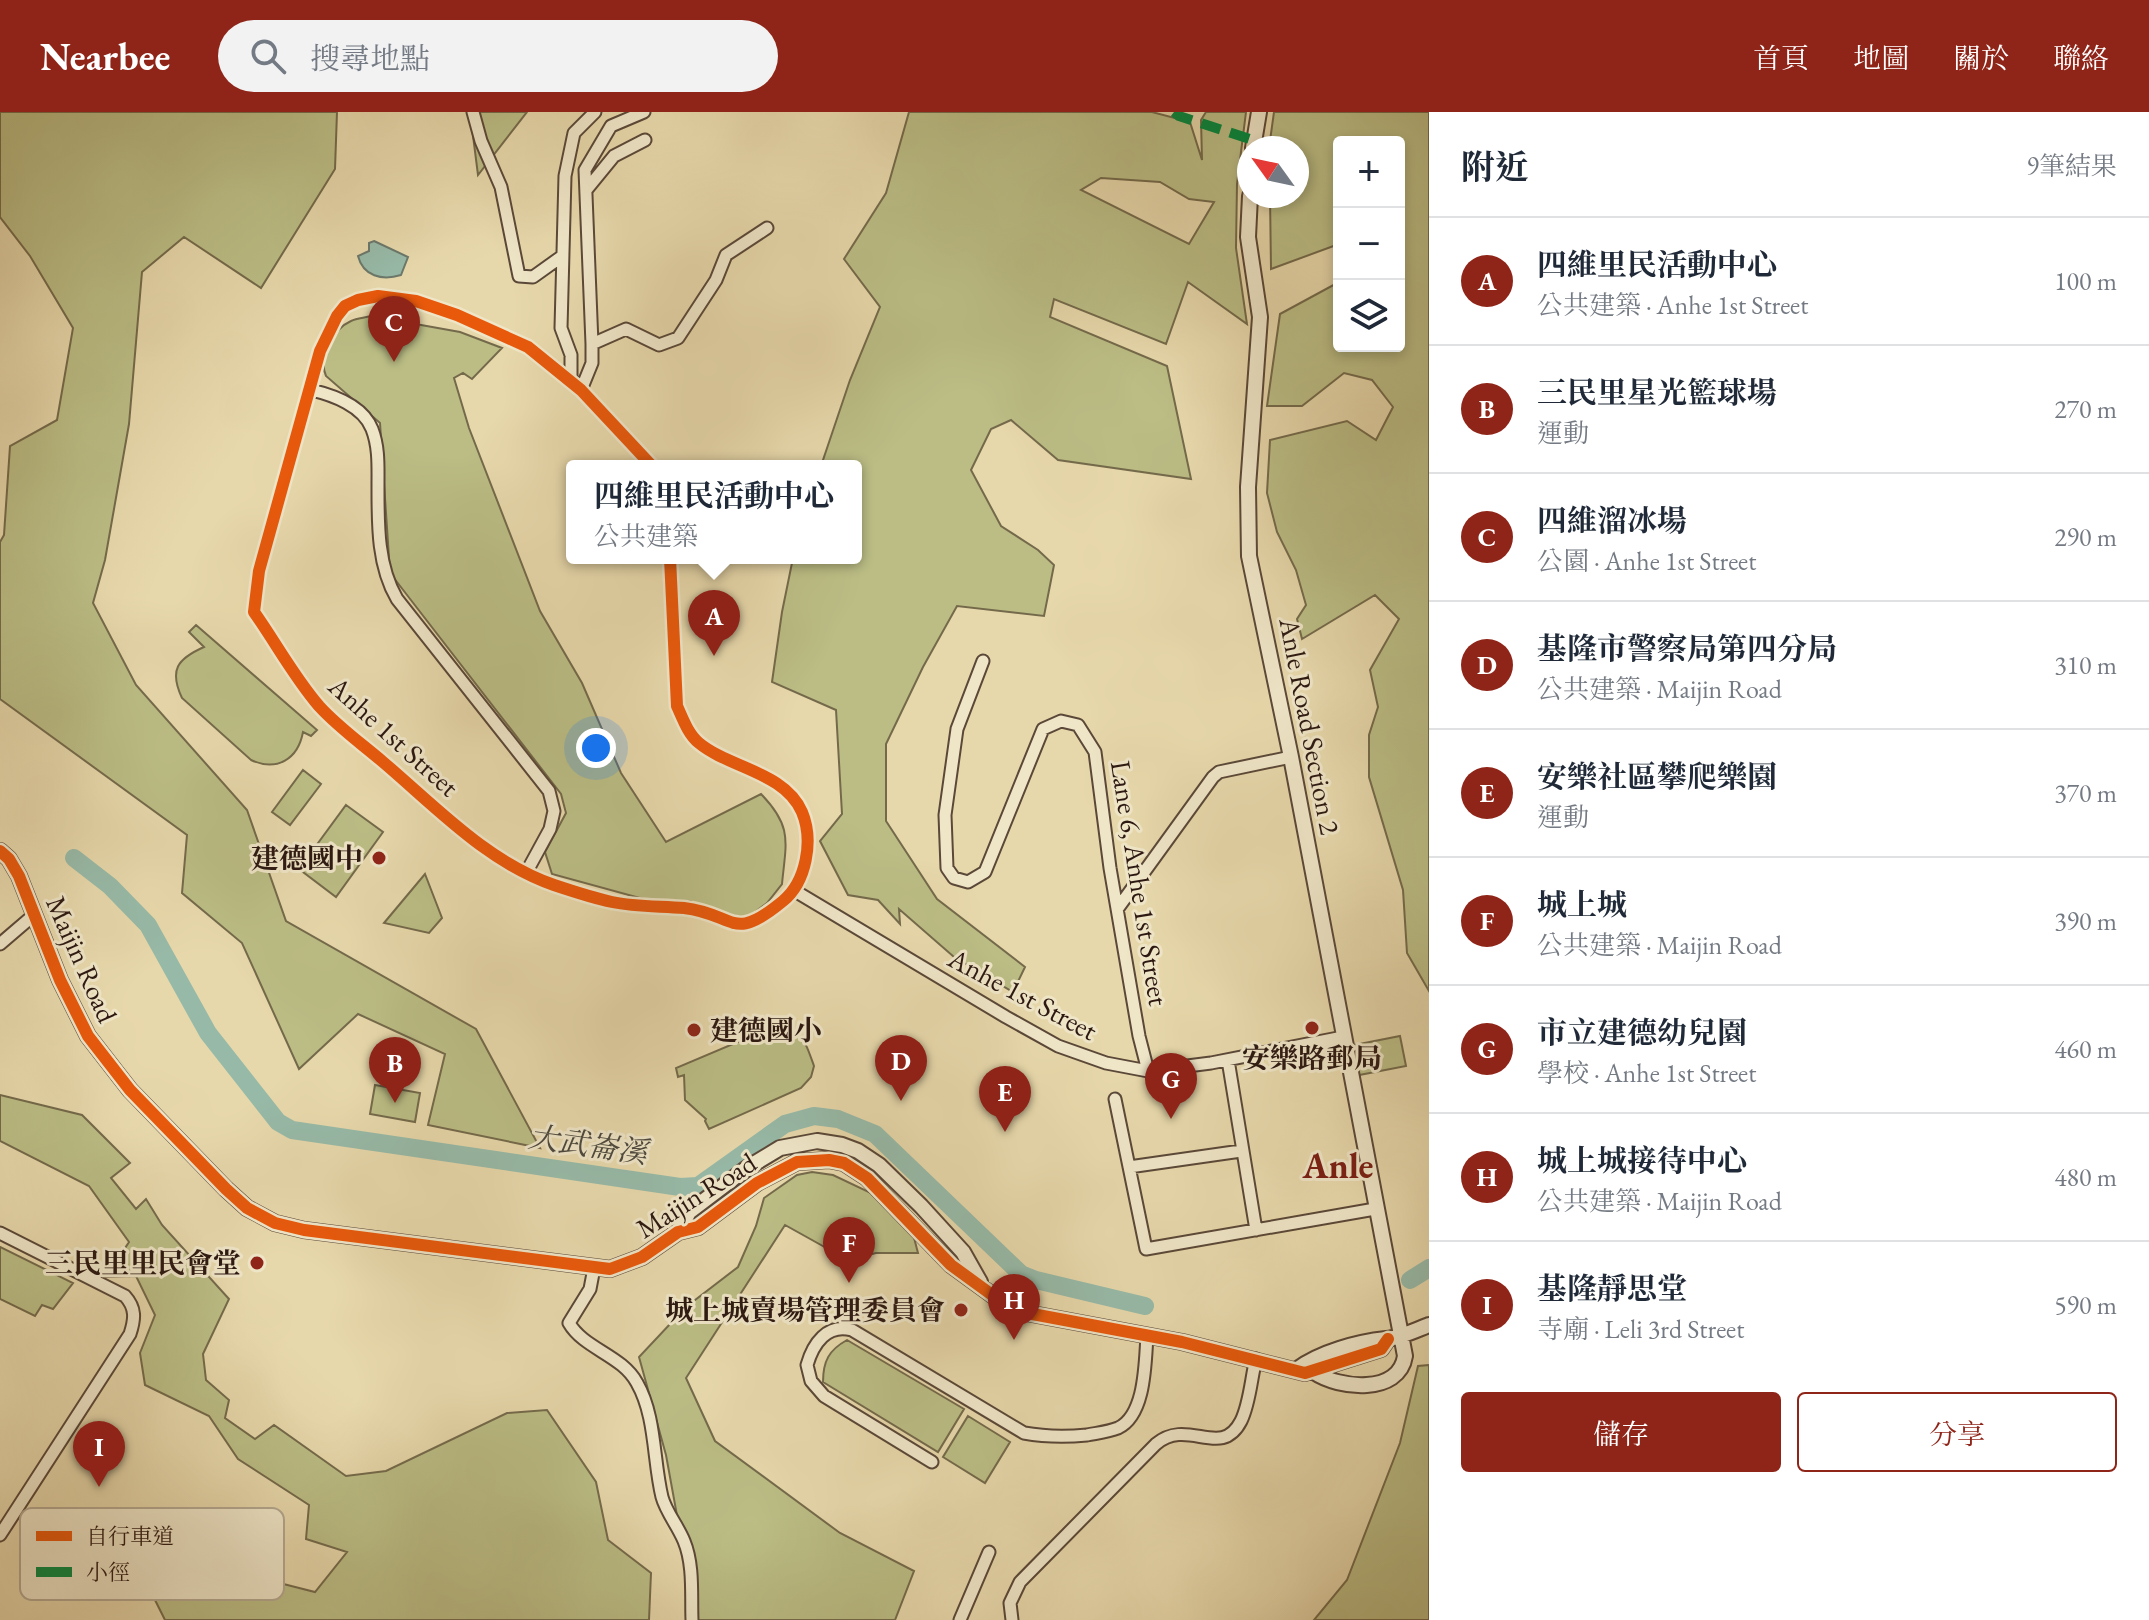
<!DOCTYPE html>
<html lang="zh-TW">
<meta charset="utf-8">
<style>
:root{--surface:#fff;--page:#f2f2f3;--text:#1f2937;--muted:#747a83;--line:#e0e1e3;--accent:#8f2418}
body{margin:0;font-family:"EB Garamond","Noto Serif TC",serif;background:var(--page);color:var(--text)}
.controls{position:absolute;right:24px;top:24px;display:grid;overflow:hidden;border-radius:8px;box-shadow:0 4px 12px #0003}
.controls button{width:72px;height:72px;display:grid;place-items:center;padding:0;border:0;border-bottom:2px solid var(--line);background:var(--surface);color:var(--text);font:40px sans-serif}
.compass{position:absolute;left:1237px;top:24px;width:72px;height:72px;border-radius:50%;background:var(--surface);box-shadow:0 4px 12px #0003;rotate:303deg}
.you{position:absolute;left:596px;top:636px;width:28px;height:28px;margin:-20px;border:6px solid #fff;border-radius:50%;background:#1a73e8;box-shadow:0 0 0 12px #1a73e833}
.badge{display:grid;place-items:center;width:52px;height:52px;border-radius:50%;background:var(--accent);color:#fff;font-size:26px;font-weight:700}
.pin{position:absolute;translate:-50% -66px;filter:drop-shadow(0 2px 4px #0008)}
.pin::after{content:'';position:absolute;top:42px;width:28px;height:24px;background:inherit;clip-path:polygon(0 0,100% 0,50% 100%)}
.popup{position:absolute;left:566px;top:348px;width:296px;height:104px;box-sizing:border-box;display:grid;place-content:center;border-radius:8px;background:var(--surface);filter:drop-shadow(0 2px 6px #0005);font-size:26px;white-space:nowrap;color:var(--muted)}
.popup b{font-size:30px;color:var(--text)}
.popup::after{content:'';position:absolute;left:50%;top:100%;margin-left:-16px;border:16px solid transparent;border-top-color:var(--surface)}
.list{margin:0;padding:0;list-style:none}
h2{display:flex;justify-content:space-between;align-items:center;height:104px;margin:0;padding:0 32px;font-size:34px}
h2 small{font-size:26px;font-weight:400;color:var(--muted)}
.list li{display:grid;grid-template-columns:52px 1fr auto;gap:24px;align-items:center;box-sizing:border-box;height:128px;padding:0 32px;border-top:2px solid var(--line)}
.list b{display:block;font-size:30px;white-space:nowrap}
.list p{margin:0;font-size:26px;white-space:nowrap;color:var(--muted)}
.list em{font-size:26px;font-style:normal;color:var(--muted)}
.actions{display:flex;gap:16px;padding:24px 32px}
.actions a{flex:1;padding:18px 0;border:2px solid var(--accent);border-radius:8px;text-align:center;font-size:28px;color:var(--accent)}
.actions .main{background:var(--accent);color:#fff}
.icon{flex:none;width:44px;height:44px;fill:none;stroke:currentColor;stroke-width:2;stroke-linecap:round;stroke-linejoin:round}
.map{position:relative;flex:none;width:1429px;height:1508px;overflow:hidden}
header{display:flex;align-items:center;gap:48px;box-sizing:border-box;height:112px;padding:0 40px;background:var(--accent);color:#fff}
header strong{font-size:38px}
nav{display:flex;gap:44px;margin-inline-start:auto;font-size:28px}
.search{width:560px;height:72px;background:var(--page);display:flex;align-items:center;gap:20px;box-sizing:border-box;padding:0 28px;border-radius:44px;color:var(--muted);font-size:30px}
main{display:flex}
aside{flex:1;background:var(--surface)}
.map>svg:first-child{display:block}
.green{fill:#bbbd85;stroke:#746a4b;stroke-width:2;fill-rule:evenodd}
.water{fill:#97baa8;stroke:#6c796c;stroke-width:2}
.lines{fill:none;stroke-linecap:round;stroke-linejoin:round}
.river{stroke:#97baa8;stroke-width:18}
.minor-casing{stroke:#5b4838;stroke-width:15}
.tertiary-casing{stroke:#5b4838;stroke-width:18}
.minor{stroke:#efe6c8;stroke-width:11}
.tertiary{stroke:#efe6c8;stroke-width:14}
.quiet{stroke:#00873e;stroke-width:10;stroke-dasharray:20 10;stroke-linecap:butt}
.cycleway-casing{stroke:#efe6c8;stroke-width:17}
.cycleway{stroke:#e8590c;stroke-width:12}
.poi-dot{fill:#8f2418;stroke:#efe6c8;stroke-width:3}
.labels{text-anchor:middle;stroke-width:6;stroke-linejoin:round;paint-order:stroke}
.street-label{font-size:28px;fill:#2c1811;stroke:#efe6c8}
.poi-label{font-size:28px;font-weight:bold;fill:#2c1811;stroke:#efe6c8;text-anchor:end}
.water-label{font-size:30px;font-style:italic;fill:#4c493e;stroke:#efe6c8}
.district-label{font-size:36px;font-weight:bold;fill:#7a1f14;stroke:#efe6c8}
.key{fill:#efe6c8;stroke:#b4a891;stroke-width:2}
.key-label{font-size:22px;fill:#2c1811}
</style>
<header>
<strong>Nearbee</strong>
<div class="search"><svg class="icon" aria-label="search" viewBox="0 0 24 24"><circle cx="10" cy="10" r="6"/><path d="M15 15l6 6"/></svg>搜尋地點</div>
<nav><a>首頁</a><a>地圖</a><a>關於</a><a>聯絡</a></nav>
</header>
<main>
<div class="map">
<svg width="1429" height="1508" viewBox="0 0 1429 1508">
<rect width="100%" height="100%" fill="#e7d8ab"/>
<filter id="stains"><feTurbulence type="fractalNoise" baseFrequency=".0025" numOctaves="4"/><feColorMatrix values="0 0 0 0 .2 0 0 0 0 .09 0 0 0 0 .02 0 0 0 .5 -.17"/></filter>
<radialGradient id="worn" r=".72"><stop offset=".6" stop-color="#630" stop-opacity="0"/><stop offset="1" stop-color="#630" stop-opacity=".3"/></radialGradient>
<!-- green -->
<path class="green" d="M0,0H337L335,57L261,176L184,125L142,160L129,312L105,448L93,491L136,573L247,698L286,809L476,917L540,1036L428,1013L445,942L358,902L299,957L242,831L182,781L187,723L0,587V430L4,423L10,334L57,308L73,216L30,144L0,105Z
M470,0H527L478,63Z
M909,0H1152L1190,10L1202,48L1201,8L1206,0H1246L1237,72L1236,136L1247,212L1188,170L1166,232L1054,187L1050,205L1167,254L1191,367L1058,348L1011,308L991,317L971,358L1001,414L1038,438L1054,453L1044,504L957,494L923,555L886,632V709L937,787L1025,855L1013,880L954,845L899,797L900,812L878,788L848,783L820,729L842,702L836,598L772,570L782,500L793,446H856V354H821L850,268L880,195L844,147L886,81ZM1101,66L1160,70L1189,87L1214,90L1189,132L1081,78Z
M1274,0H1429V879L1407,841L1403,778L1369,665V623L1378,595L1370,558L1399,507L1375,483L1302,527L1297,507L1306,493L1296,458L1277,420L1267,381L1270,328L1347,309L1376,328L1393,295L1372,268L1344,261L1302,294H1267L1280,202L1339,170V234H1399V30H1339V132L1271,157L1270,84H1297V36H1269Z
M371,204L460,220L502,236L472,267L463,261L454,266L469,316L540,499L582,571L621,661L666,730L761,682C793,715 786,730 782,772L767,791L751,803L743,805L723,802L690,789L647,788L552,762L545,740L566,701L561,682L390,461L380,311L326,264C318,245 333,217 351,209C357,206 364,206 371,204Z
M196,513L317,618L311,624L303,620C298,647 277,660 251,648L182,586C169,558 177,547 204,535L189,520Z
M303,658L321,672L290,713L272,700Z
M346,693L383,720L336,785L299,757Z
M425,762L442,806L429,821L384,811Z
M771,916C802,915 805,929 814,954L811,965L801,976L709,1017L705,1009L706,1007L685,988L684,963L678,965L676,956Z
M1400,924L1406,954L1349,965L1344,935Z
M375,973L420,981L415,1010L370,1002Z
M0,983L82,1003L130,1051L111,1066L136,1097L146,1087L162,1113L229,1187L203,1242L206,1268L229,1288L225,1306L255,1327L274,1313L346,1364L386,1359L507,1301L547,1298L596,1370L608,1428L651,1461L649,1508H165L154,1486L201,1451L315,1480L347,1440L306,1427L309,1393L238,1347L209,1304L145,1273L140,1241L155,1203L136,1164L106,1165L129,1130L89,1074L0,1029Z
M812,1060L833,1063L871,1081L913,1122L918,1141H876L848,1148L785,1113L686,1266L715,1329L840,1421L914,1459L895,1508H696L666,1343L639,1245L686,1195L738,1155L756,1114L764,1086L797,1063Z
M0,1135L73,1171L53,1197L42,1193L35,1204L0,1187Z
M847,1228L964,1297L938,1340L823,1270C823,1249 829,1238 847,1228Z
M1429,1253V1508H1314L1347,1468L1400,1331L1418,1254Z
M968,1304L1010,1330L985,1371L943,1345Z"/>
<!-- water -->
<path class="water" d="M374,129L408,145L401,163C382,169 363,164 358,144L369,139V131Z"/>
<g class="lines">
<!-- river -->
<path class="river" d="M74,746L110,774L148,813L208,921L278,1010L292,1018L680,1075L698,1074L785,1012L814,1004L838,1007L875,1022L1021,1162L1036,1168L1145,1194
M1410,1168L1429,1156"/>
<!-- minor casing -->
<g class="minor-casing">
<path id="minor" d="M473,0L481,29L501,75L519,164L533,165L561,145
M587,77L614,44L645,28
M592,232L626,217L659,233L678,226L716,168L726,143L767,116
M571,268V243L561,216L565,64L574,21L595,0
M311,278C333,283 363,294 372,317C379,335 378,354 378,372C378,411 377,453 397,487L549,679L554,699L550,717L526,761
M581,278L592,251V232L585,58L611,14L644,0
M652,354L581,278L528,235L457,203L416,189L378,184L358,188L345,194L337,204L320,239L259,459L254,500C276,531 294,565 319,594C338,615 362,632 383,650C436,695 487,750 554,773C572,779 593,786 612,790C636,795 660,794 684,796C736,802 731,832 783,789C806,770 814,729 802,700C785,660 729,656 699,631C688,622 683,607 677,594L670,446
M983,549L957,617L945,703L947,756L954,766L968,770L985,760L1043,617L1061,609L1078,613L1095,640L1110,756L1139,924L1148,959
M795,779L1006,905L1058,934L1106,951L1148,959L1211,951L1343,925
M1118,796L1213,665L1219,660L1291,645
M0,832L35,802
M1228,948L1256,1118
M1115,987L1146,1137L1375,1097
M1129,1055L1241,1039
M0,1121L125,1184C136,1196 135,1207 130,1222L0,1423
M594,1156L590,1177L569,1211C584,1237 622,1243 637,1271C656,1304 653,1348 662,1385C666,1400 678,1414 684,1429C694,1453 691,1483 692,1508
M932,1350L824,1284L811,1269L807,1253C813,1232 827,1211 852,1218L1024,1321C1046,1325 1065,1325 1087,1323C1097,1321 1108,1320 1118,1316C1146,1303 1145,1249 1147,1224
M960,1508L989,1440
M1012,1508L1010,1491L1020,1470L1156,1332C1188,1305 1221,1348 1241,1309C1250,1291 1251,1266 1256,1247"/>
</g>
<!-- tertiary casing -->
<g class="tertiary-casing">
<path id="tertiary" d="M1253,36L1259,0
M1250,84L1248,125L1260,205L1248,375L1249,444L1291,645L1405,1244C1399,1283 1339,1277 1314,1260
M0,739L9,747L19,764L60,868L88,924L130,978L226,1077L247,1096L275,1111L304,1118L610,1157L642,1145L678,1120L698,1115L757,1071L797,1050L829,1048L844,1051L867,1066L951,1153L999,1188L1027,1201L1182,1230L1305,1261L1381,1237L1388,1227
M678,1120L689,1100L747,1056L780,1036L817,1029L842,1033L858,1039L879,1053L921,1094L963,1140L980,1170
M1296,1258C1320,1240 1358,1230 1386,1227C1400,1226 1416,1218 1429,1213"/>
</g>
<!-- minor -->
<use href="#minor" class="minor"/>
<!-- tertiary -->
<use href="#tertiary" class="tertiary"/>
<!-- quiet -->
<path class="quiet" d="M1174,0L1179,4L1253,28"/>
<!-- cycleway casing -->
<g class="cycleway-casing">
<path id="cycleway" d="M652,354L581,278L528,235L457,203L416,189L378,184L358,188L345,194L337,204L320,239L259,459L254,500C276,531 294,565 319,594C338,615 362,632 383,650C436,695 487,750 554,773C572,779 593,786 612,790C636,795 660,794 684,796C736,802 731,832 783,789C806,770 814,729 802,700C785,660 729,656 699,631C688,622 683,607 677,594L670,446
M0,739L9,747L19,764L60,868L88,924L130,978L226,1077L247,1096L275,1111L304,1118L610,1157L642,1145L678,1120L698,1115L757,1071L797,1050L829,1048L844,1051L867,1066L951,1153L999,1188L1027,1201L1182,1230L1305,1261L1381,1237L1388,1227"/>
</g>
<!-- cycleway -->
<use href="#cycleway" class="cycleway"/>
</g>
<!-- markers -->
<g class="poi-dot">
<circle cx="379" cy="746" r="8"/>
<circle cx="1312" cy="916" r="8"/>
<circle cx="694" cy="918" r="8"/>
<circle cx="257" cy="1151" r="8"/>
<circle cx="961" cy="1198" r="8"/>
</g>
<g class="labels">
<!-- street labels -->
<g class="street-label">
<text transform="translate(1310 614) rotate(79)" y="10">Anle Road Section 2</text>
<text transform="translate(394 624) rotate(42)" y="10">Anhe 1st Street</text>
<text transform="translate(1140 771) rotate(81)" y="10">Lane 6, Anhe 1st Street</text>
<text transform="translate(82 847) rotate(66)" y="10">Maijin Road</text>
<text transform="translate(1023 882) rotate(28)" y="10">Anhe 1st Street</text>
<text transform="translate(696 1083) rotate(-32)" y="10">Maijin Road</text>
</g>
<!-- poi labels -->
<g class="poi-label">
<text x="363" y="756">建德國中</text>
<text x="710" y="928" text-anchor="start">建德國小</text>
<text x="1312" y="956" text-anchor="middle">安樂路郵局</text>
<text x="241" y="1161">三民里里民會堂</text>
<text x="945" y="1208">城上城賣場管理委員會</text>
</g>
<!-- water labels -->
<g class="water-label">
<text transform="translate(588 1033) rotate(8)" y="10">大武崙溪</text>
</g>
<!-- district labels -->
<g class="district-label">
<text x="1338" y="1066">Anle</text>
</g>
</g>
<!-- legend -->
<rect x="20" y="1396" width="264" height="92" rx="12" class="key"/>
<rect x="36" y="1419" width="36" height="10" fill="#e8590c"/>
<rect x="36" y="1455" width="36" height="10" fill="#00873e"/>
<g class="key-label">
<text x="86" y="1432">自行車道</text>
<text x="86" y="1468">小徑</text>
</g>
<rect width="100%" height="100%" filter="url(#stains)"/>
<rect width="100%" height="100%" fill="url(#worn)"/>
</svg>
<div class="controls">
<button>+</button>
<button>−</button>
<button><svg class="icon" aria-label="layers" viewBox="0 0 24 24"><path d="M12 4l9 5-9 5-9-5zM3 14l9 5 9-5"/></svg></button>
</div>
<svg class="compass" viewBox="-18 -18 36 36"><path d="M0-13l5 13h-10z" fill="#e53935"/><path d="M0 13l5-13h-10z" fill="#747a83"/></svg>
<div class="you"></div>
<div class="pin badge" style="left:714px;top:544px">A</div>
<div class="popup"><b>四維里民活動中心</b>公共建築</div>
<div class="pin badge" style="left:395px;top:991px">B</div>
<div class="pin badge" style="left:394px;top:250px">C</div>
<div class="pin badge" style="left:901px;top:989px">D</div>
<div class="pin badge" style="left:1005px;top:1020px">E</div>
<div class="pin badge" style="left:849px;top:1171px">F</div>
<div class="pin badge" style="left:1171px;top:1007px">G</div>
<div class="pin badge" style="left:1014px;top:1228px">H</div>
<div class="pin badge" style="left:99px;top:1375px">I</div>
</div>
<aside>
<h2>附近<small>9筆結果</small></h2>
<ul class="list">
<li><span class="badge">A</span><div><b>四維里民活動中心</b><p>公共建築 · Anhe 1st Street</p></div><em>100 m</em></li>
<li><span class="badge">B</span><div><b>三民里星光籃球場</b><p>運動</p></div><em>270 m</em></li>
<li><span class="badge">C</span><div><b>四維溜冰場</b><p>公園 · Anhe 1st Street</p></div><em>290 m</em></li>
<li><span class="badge">D</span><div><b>基隆市警察局第四分局</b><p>公共建築 · Maijin Road</p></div><em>310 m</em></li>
<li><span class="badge">E</span><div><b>安樂社區攀爬樂園</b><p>運動</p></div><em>370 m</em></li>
<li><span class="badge">F</span><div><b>城上城</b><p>公共建築 · Maijin Road</p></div><em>390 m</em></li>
<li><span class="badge">G</span><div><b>市立建德幼兒園</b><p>學校 · Anhe 1st Street</p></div><em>460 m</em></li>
<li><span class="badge">H</span><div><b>城上城接待中心</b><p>公共建築 · Maijin Road</p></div><em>480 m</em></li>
<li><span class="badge">I</span><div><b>基隆靜思堂</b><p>寺廟 · Leli 3rd Street</p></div><em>590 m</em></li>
</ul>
<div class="actions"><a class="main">儲存</a><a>分享</a></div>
</aside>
</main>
